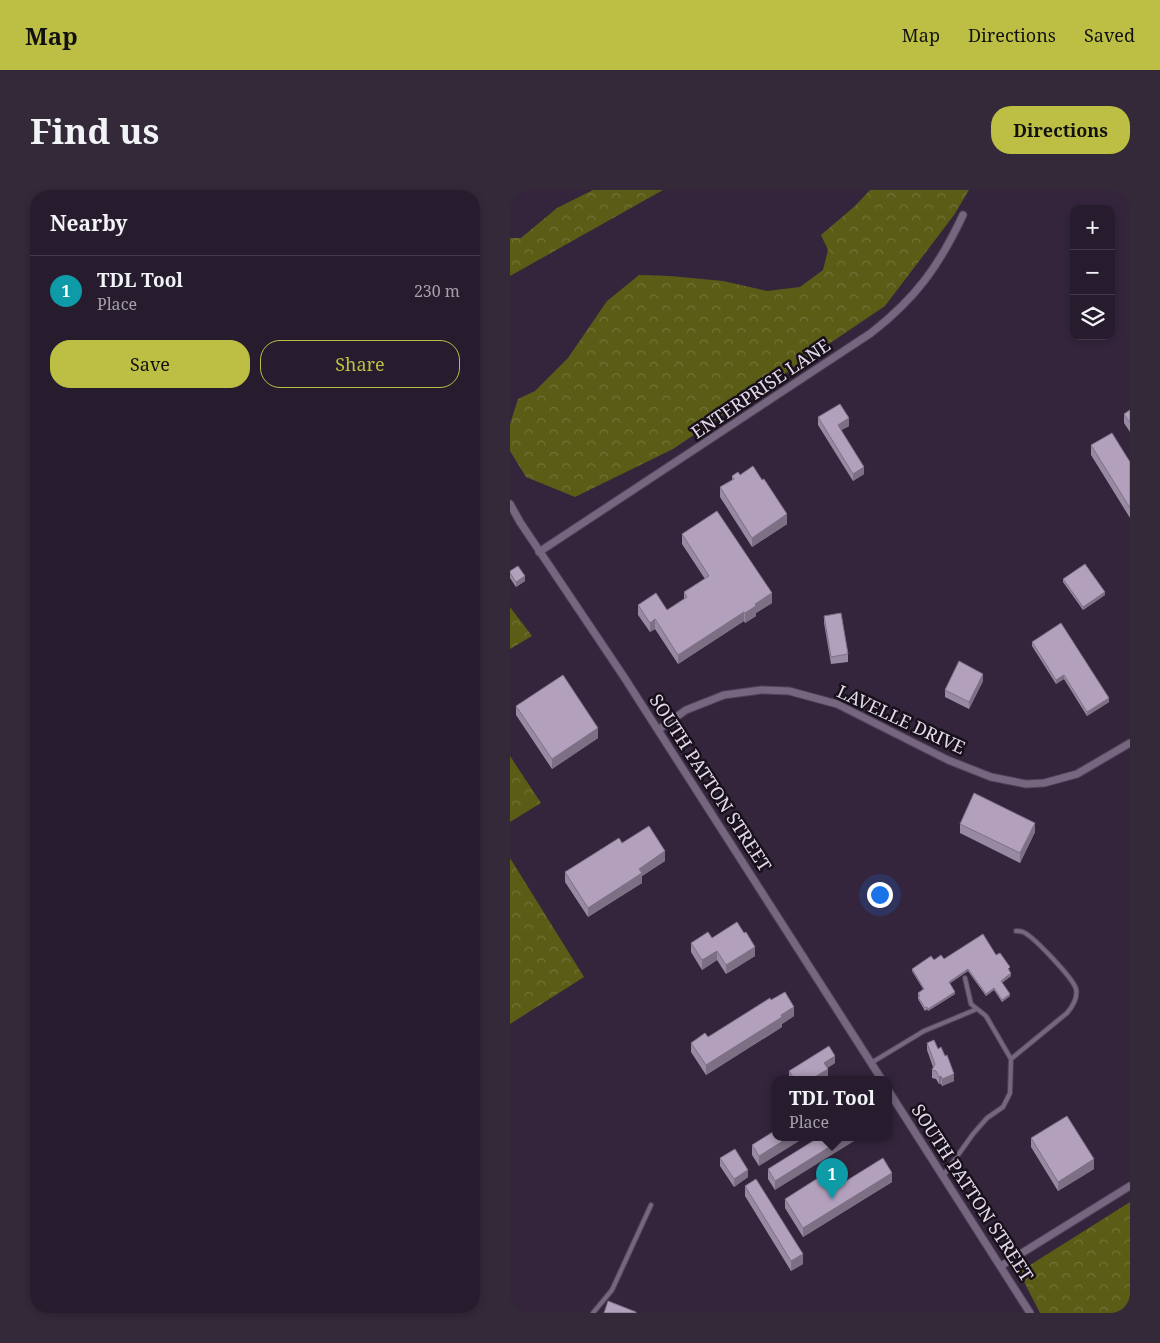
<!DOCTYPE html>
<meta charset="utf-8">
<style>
:root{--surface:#271c2d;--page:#332939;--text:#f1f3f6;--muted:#a4a1aa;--line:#433a49;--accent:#bcbf43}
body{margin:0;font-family:"Noto Serif",serif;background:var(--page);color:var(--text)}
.controls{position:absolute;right:15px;top:15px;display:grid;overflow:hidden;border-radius:10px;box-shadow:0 2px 8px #0003}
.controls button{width:45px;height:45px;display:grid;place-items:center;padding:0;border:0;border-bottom:1px solid var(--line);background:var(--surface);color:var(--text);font:25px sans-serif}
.you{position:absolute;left:369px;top:704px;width:18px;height:18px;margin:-12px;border:4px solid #fff;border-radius:50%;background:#1a73e8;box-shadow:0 0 0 8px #1a73e833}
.badge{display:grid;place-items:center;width:32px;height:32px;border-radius:50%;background:var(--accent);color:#fff;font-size:16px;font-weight:700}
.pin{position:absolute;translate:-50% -41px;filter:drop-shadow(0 1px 2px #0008)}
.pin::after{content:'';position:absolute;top:26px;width:18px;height:15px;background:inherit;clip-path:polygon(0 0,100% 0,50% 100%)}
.popup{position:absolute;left:262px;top:886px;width:120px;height:65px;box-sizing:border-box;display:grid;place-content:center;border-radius:10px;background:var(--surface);filter:drop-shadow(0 1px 4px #0005);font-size:16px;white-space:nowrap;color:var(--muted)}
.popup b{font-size:19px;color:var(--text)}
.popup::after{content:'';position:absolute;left:50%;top:100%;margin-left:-10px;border:10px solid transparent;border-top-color:var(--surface)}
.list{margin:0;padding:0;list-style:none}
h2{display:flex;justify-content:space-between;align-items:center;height:65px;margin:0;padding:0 20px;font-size:21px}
h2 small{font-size:16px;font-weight:400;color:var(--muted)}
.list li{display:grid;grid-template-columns:32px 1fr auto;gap:15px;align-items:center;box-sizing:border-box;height:70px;padding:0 20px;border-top:1px solid var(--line)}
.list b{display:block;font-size:19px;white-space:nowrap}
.list p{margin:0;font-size:16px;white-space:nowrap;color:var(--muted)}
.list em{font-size:16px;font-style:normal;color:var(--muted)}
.actions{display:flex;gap:10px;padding:15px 20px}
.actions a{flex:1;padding:11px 0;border:1px solid var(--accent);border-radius:20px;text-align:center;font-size:18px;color:var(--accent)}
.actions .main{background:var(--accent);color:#111}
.icon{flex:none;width:28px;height:28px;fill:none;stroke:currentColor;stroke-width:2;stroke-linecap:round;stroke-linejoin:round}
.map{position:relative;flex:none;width:620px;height:1123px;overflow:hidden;border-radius:20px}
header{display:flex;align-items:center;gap:30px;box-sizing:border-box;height:70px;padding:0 25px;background:var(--accent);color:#111}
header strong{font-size:24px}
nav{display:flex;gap:28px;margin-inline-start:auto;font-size:18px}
.intro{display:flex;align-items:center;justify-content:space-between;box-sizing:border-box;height:120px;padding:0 30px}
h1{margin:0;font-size:35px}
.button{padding:12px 22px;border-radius:20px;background:var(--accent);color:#111;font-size:18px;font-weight:700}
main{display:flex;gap:30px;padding:0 30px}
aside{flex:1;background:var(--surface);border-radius:20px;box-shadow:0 2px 8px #0003}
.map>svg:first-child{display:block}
.forest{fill:url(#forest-crowns)}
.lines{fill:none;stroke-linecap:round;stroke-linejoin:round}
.service-casing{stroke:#4f4356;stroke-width:6}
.minor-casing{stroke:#4f4356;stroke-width:9}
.service{stroke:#766680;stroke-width:4}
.minor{stroke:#766680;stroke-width:7}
.wall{fill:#998aa3}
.shaded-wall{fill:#7d7084}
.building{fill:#b2a0bd;stroke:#7d7084}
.labels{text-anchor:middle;stroke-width:5;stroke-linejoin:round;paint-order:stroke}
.street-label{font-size:18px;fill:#e3dae9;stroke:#18111c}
</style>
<header>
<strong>Map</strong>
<nav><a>Map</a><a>Directions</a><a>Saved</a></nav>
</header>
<div class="intro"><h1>Find us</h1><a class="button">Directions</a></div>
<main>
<aside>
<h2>Nearby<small></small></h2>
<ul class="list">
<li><span class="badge" style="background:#0f9aa8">1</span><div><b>TDL Tool</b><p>Place</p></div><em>230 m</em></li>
</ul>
<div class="actions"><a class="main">Save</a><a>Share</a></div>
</aside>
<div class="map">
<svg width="620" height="1123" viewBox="0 0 620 1123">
<defs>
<pattern id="forest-crowns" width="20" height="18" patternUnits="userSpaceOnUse" patternTransform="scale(1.25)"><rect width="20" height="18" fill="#5b5c16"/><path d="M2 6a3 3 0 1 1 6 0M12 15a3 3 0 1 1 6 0" fill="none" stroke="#727338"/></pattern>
</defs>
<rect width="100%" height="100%" fill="#34253c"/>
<!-- forest -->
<path class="forest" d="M83,0H153L0,86V48H11L47,18Z
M360,0H459L444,25L375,116L163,259L65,307L16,287L0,261V234L8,209L25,201L58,168L97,111L129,85L160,86L213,91L257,101L290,97L313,80L318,60L311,45L345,16Z
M0,417L22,446L0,459Z
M0,566L31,613L0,632Z
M0,668L74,787L0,834Z
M620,1012V1123H530L509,1082Z"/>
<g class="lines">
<!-- service casing -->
<g class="service-casing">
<path id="service" d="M501,869L557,823C563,816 568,808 566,799C563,788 523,746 513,742C511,741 508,741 506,741
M361,873L414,841L467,819
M433,986L463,944L477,928L493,917L500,903L501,869L476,826L461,814L455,788
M83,1123L102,1100L141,1015"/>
</g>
<!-- minor casing -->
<g class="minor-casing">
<path id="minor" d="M0,314L10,332L114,487L372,890
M29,362L361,143C406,108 429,76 453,25
M148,540L176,520L214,505L251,500L279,501L327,514L438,570L481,587L516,594L534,593L567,584L620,553
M378,900L520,1123
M491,1076L620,996"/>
</g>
<!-- service -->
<use href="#service" class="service"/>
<!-- minor -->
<use href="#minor" class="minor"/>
</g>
<!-- wall -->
<path class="wall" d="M620,220V242L614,233V224Z
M308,227L339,236L331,240L354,284L343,291L308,235Z
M581,255L620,272V328L581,265Z
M222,286L277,334L242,357L210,307V297L222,290Z
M172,344L262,413L246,423V426L235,433L234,431L168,474L145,439L140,442L128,425V415L157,420L174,410V402L195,389L172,354Z
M0,381L15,391L6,397L0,388Z
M553,389L595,405L573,420L553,392Z
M314,426L338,464V472L321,474L314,433Z
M522,452L599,512L577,526L554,489L546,494L522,456Z
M473,491L459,519L435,507V500Z
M6,516L88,548L42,579L6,525Z
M450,634L525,642L510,673L450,643Z
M112,653L155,671L132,686V693L78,727L55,692V682Z
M202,748L245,766L216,784L207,770L192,780L181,762V753Z
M486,765L500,780H499L501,786L492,793L500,806L492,812L484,800L476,806L458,781L440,793L445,804L418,821L417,819L415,821L408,809V803L413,799L402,781V779L424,770Z
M261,810L284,826L272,834V837L196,885L181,862V853L198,847Z
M417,853L444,891L432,896L431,894H429L426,889L422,888V880L423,877L417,860Z
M325,873L317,878L318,886L311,890H281L279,888V881Z
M266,940L249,976L242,965V955Z
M308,948L265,1000L258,989V979Z
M521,948L584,979L548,1001L521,957Z
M210,968L238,987L224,997L210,976Z
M336,991L382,992L293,1047L275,1018V1009Z
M235,996L293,1074L281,1081L235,1006Z"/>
<!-- shaded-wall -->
<path class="shaded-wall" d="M339,228V236L328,242V235Z
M354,277V284L343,291V284Z
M277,324V334L242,357V348Z
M15,386V391L6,397V392Z
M595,402V405L573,420V417Z
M262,403V413L246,423V426L235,433V423L245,414Z
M234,422V431L168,474V465Z
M145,429V439L140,442V433Z
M473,484V491L459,519V512Z
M554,485V489L546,494V490Z
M599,508V512L577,526V522Z
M88,538V548L42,579V569Z
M525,633V642L510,673V663Z
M155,661V671L132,686V693L78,727V718L129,679Z
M245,757V766L216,784V775Z
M207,761V770L192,780V770Z
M458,779V781L439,794V792Z
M501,783V786L491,793V791Z
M484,798V800L476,806V804Z
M445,802V804L418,821V819Z
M500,804V806L492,812V810Z
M284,817V826L272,834V837L196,885V875Z
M325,866V873L314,880V873Z
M318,879V886L311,890H300Z
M444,884V891L432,896V889Z
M431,886V894H429V887Z
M278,948H294L249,976V966Z
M334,948H349L265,1000V991Z
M584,969V979L548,1001V992Z
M238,980V987L224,997V989Z
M382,983V992L293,1047V1038Z
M293,1064V1074L281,1081V1071Z"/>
<!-- building -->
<path class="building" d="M330,214L339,228L328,235L354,277L343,284L308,227Z
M620,220V233L614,224Z
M602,243L620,272V318L581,255Z
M243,276L252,290L254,289L277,324L242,348L210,297L224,289L222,286L228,282L230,285Z
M207,321L262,403L245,414L246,416L235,423L234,422L168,465L145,429L140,433L128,415L146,403L157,420L177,407L174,402L199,386L172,344Z
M575,374L595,402L573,417L553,389Z
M8,376L15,386L6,392L0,383V381Z
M331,423L338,464L321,467L314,426Z
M551,433L599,508L577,522L554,485L546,490L522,452Z
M449,471L473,484L459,512L435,500Z
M53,485L88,538L42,569L6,516Z
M464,603L525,633L510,663L450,634Z
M139,636L155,661L129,679L132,683L78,718L55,682L109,648L112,653Z
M227,732L234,743L236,742L245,757L216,775L207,761L192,770L181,753L198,742L202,748Z
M473,744L486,765L490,763L500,777L498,779L501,783L491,791L500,804L492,810L484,798L476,804L458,779L439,792L445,802L418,819L417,817L415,818L408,807L410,806L408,803L414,799L402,779L421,766L424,770L431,765L434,769Z
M275,802L284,817L271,825L272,827L196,875L181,853L195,843L198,847L260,808L261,810Z
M424,850L428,859L431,857L435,866L437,865L444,884L432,889L431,886L429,887L426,881L422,880L425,874L417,853Z
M319,856L325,866L314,873L318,879L300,890H285L279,881Z
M557,926L584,969L548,992L521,948Z
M266,940V948H278L249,966L242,955Z
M308,948H334L265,991L258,979Z
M225,959L238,980L224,989L210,968Z
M373,968L382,983L293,1038L275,1009L327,976L336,991Z
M246,989L293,1064L281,1071L235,996Z
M98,1111L126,1122V1123H94Z"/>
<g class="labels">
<!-- street labels -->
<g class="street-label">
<text transform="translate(251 199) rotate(-34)" y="6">ENTERPRISE LANE</text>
<text transform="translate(391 530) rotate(25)" y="6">LAVELLE DRIVE</text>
<text transform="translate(200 593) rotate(57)" y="6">SOUTH PATTON STREET</text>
<text transform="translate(462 1003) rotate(57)" y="6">SOUTH PATTON STREET</text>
</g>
</g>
</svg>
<div class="controls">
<button>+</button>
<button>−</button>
<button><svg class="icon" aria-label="layers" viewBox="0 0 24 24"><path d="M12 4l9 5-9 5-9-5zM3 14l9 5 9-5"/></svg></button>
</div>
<div class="you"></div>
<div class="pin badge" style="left:322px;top:1009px;background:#0f9aa8">1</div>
<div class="popup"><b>TDL Tool</b>Place</div>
</div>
</main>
